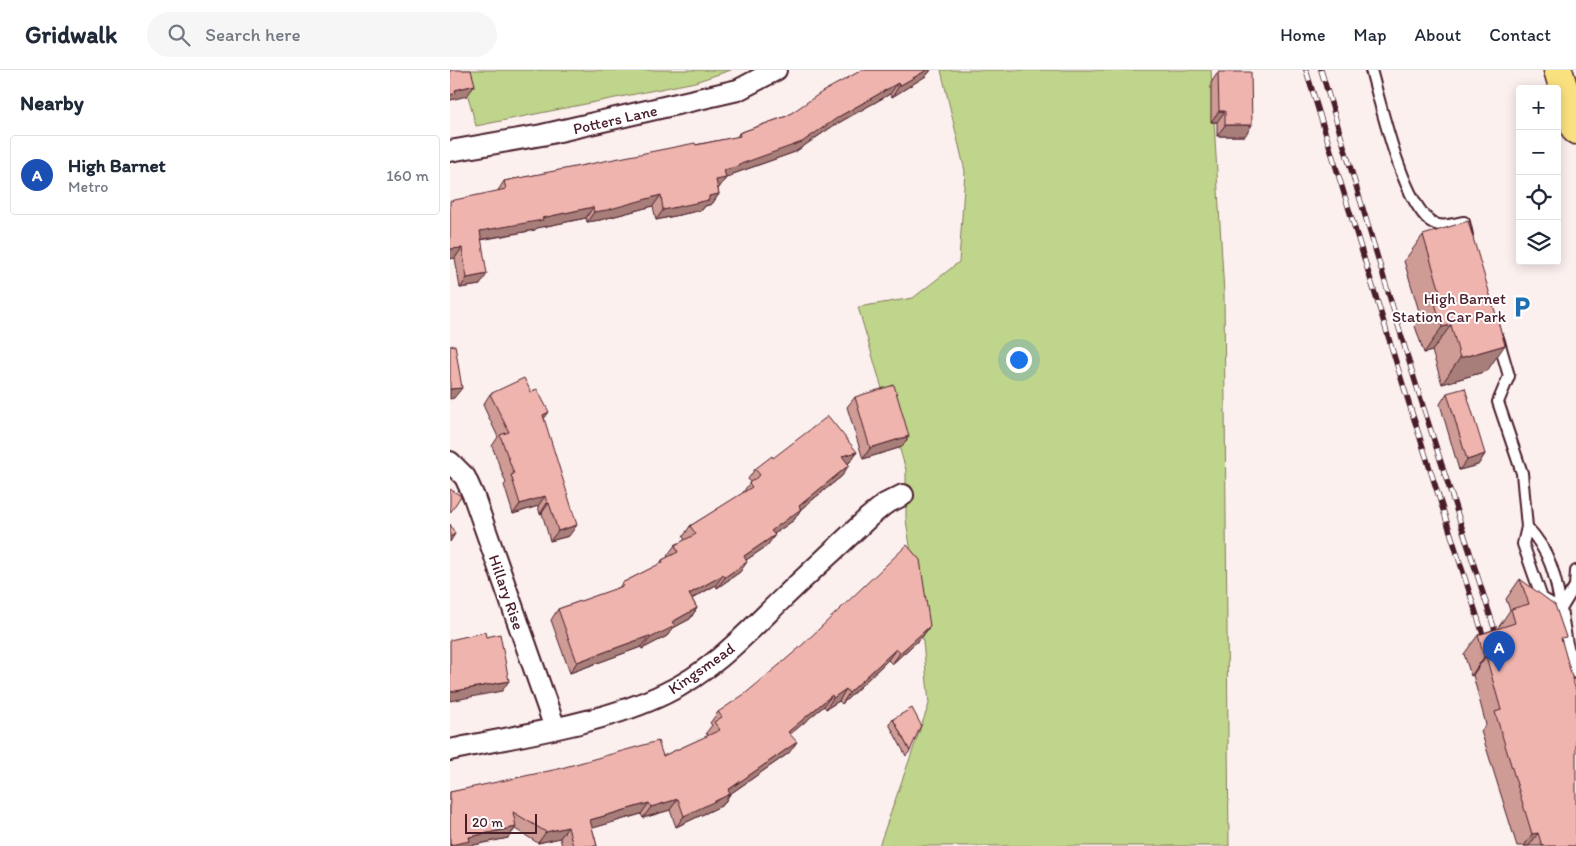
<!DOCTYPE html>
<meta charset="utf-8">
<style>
:root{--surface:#fff;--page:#f6f6f7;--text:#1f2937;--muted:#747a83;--line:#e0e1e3;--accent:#2563eb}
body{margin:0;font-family:Itim,sans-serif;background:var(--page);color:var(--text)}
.controls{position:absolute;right:15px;top:15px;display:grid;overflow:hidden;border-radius:5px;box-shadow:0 2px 12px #0003}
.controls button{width:45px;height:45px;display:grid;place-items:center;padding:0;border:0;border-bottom:1px solid var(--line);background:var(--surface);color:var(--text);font:25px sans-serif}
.scale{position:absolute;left:15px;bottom:12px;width:72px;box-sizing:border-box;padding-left:5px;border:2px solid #4a1f2b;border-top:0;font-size:14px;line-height:18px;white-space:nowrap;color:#4a1f2b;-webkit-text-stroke:4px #fff;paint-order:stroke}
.you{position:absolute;left:568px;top:289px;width:18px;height:18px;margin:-12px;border:4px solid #fff;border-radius:50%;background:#1a73e8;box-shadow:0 0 0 8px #1a73e833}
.badge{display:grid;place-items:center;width:32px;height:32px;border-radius:50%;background:var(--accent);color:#fff;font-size:16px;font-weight:700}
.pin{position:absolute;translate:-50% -41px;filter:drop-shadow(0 1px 2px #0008)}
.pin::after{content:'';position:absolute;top:26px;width:18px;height:15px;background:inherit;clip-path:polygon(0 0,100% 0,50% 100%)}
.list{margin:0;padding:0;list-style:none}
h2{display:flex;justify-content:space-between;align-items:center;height:65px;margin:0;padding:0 20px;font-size:21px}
h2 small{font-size:16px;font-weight:400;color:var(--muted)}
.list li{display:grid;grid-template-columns:32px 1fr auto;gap:15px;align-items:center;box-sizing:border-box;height:80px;margin:0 10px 10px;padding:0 10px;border:1px solid var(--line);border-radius:5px}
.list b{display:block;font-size:19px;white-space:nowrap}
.list p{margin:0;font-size:16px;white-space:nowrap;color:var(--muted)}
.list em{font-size:16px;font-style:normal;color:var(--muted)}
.icon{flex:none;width:28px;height:28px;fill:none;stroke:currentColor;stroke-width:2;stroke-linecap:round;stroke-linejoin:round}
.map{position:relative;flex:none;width:1126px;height:776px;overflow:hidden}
header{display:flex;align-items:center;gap:30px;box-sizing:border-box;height:70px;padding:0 25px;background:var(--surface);border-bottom:1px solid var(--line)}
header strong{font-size:24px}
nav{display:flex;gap:28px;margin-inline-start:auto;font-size:18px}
.search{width:350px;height:45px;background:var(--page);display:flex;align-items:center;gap:12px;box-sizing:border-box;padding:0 18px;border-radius:28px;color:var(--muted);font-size:19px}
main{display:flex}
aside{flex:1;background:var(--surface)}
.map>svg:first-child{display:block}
.green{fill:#bfd58b;stroke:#847a5b}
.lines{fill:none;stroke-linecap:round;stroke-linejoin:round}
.service-casing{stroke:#4a1f2b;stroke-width:14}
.minor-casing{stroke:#4a1f2b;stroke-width:24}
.primary-casing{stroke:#4a1f2b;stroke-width:31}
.service{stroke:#fff;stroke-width:10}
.minor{stroke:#fff;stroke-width:20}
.primary{stroke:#fae180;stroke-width:28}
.rail-casing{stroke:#4a1f2b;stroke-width:5.5}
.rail{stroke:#fff;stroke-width:4;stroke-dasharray:11;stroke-linecap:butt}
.wall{fill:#ce9b95;stroke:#4a1f2b}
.shaded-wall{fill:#a77e79;stroke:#4a1f2b}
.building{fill:#efb4ad;stroke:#4a1f2b}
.labels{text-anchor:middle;stroke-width:4;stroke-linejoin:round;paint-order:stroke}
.street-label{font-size:16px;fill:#4a1f2b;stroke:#fff}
.poi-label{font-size:16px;fill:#4a1f2b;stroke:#fff;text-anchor:end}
</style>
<header>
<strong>Gridwalk</strong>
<div class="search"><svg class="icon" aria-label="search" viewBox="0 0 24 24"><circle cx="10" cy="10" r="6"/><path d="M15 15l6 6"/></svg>Search here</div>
<nav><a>Home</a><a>Map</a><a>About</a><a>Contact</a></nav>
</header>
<main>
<aside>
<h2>Nearby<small></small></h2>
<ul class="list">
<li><span class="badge" style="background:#1a4fb4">A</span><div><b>High Barnet</b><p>Metro</p></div><em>160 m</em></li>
</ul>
</aside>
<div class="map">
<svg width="1126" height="776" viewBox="0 0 1126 776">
<rect width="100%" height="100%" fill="#fcf0ef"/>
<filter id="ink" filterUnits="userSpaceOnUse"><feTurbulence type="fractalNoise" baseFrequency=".02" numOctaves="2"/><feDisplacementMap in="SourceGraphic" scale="10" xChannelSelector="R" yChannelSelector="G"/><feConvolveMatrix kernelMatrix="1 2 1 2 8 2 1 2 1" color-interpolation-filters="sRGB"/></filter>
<g filter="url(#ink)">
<!-- green -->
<path class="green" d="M11,0H281L245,12L26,56Z
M491,0H761L774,223L779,776H429L479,634L470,540L456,450V400L408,237L463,228L509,192L515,101Z"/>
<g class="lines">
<!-- service casing -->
<g class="service-casing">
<path id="service" d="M921,0C931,35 952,129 980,151C991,159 1002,154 1014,152L1017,165
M1048,268L1059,306L1048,332L1072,403L1077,457L1073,474L1092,528L1111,539L1117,574L1126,603
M1077,457C1100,481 1106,507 1111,539
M1111,539L1125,516L1126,501"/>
</g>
<!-- minor casing -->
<g class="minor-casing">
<path id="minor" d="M0,81L92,65L288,20L326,0
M0,392L15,407L24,427L105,658
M0,680C69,665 153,654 216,623C261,602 296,564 331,530C360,502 390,475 419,447L435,434L453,425"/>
</g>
<!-- primary casing -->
<g class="primary-casing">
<path id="primary" d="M1108,0L1126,60"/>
</g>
<!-- service -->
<use href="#service" class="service"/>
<!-- minor -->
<use href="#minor" class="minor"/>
<!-- primary -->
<use href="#primary" class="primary"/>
<!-- rail casing -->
<g class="rail-casing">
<path id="rail" d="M856,0L955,321L1037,577
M871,0L965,311L1049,573"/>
</g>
<!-- rail -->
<use href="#rail" class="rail"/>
</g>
<!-- wall -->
<path class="wall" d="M412,0H481L476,6L442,27L440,24L383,56L345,82L283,104L281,107L276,108L268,119L269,124L262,134L255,136L252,140L206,150L203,136L150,150L137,152L136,148L87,158L85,160L31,170L30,215L10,218L5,188L54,111L287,67L289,63L337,46Z
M768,2L795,66H767V52H761V13Z
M973,165L1037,301L992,314L982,281L974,283L965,256L971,248L954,191Z
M997,323L1035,384L1028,395L1009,400L990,334Z
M40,324L94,349L119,466L100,471L92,443L90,444L88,436L63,444L54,415L56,413L42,376L48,367L33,335Z
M405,327L459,366L452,377L413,389L397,337Z
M407,382L399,393H397L392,406L351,439L344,450L324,464L317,476L296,490L290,502L267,518L266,515L242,529L247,538L240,549L223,558L217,566L192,579L191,577L120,603L101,550L108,539L169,518L172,513L210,494L212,490L218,487L217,486L225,475L235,470L233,467L240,456L292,424L300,412L298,409L305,399L323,388Z
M1070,509L1112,572L1126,776H1067L1031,661L1036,655L1023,605L1021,606L1014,584L1028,565L1048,558L1060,540L1056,529Z
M480,556L472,567L442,594L438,590L392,634L389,631L376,639L374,636L340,664L339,683L280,724L273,735L226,757L220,740L193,748L191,744L142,758L147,776H112L110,768L88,773L65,759L58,768L19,776H0V722L213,686L258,666L256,663L262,655L260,653L268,642Z
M443,649L460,681L456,686L439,654Z"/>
<!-- shaded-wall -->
<path class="shaded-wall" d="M477,0H481L476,6L442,27L449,16Z
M448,13L440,24L383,56L345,82L283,104L281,107L276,108L269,118L259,121L274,100L390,46Z
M25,15L17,26L1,30L0,31V25L5,20Z
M769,41H775L767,52H761Z
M775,55H802L795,66H767Z
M269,124L262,134L255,136L252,140L206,150L213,140L259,126Z
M211,125L203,136L150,150L137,152L144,142Z
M143,137L136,148L87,158L85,160L23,171L30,161Z
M12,178L5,188L0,189V179Z
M37,204L30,215L10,218L17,208Z
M1001,255L982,281L974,283L992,257Z
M1055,275L1037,301L992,314L1010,288Z
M12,318L4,328L0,329V319Z
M99,342L91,353L93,345Z
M459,366L452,377L413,389L420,378Z
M407,382L399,393L384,397L392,386Z
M1035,384L1028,395L1009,400L1017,390Z
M399,395L392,406L351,439L344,450L314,471L321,461L349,436Z
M95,426L88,436L63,444L70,434Z
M97,433H99L92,443L90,444Z
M127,455L119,466L100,471L108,461Z
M5,464L0,472V467Z
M325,465L317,476L286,497L294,486Z
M297,492L290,502L267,518L275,507Z
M273,505L266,515L232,534L239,524Z
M247,538L240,549L223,558L217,566L192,579L200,568L222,552Z
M480,556L472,567L442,594L450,583Z
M199,566L191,577L120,603L127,592Z
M446,579L438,590L392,634L399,623Z
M1036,586L1023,605L1021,606L1034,587Z
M59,611L52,621L0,631V622Z
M396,619L389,631L376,639L383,628Z
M382,625L374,636L330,673L338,662Z
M347,672L339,683L277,726L280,724L273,735L226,757L234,746L278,720Z
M228,729L220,740L193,748L201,737Z
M199,733L191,744L133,761L140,750Z
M66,757L58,768L19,776H0V775L19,767Z
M118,757L110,768L88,773L96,762Z
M1088,763L1079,776H1074L1082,764Z"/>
<!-- building -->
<path class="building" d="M0,0H21L25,15L5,20L6,23L0,25Z
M412,0H477L449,16L448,13L390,46L352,72L288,95L289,96L274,100L276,108L266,110L269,124L259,126V130L213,140L211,125L157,140L144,142L143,137L92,148L93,150L30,161L37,204L17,208L12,178L0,179V131L56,119L54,111L245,73L246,75L290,66L289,63L337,46L372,22Z
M768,2H801L802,55H775V41H769Z
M1018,151L1055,275L1010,288L1001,255L992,257L984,230L992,228L973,165Z
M5,275L12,318L0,319V276Z
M74,308L81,322L87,319L99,342L93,345L127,455L108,461L99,433H97L95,426L70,434L61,405L64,404L50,365L59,362L40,324Z
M444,315L459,366L420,378L405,327Z
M1015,318L1035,384L1017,390L997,323Z
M378,346L407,382L392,386L399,395L349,436L351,439L321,461L325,465L294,486L297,492L275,507L273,505L239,524L247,538L222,552L225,556L200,568L199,566L127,592L108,539L173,516L172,513L213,492L212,490L228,482L225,475L246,464L240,456L302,417L299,413L310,405L305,399L322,386L323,388Z
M0,419L11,426L0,443Z
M0,454L5,464L0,467Z
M457,475L470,490L480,556L450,583L446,579L399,623L396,619L383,628L382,625L338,662L347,672L278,720L280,724L234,746L228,729L201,737L199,733L140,750L147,776H123L118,757L96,762L63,742L66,757L19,767L20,771L0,775V722L108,699L208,671L213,686L270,660L264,652L272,647L268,642L296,623L348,579Z
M1070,509L1105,535L1116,567L1111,568L1126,621V776H1092L1088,763L1082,764L1045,642L1051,640L1036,586L1034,587L1028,565L1065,553L1061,539L1079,534Z
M35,562L36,567L50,564L59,611L0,622V570Z
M462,638L471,655L460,681L443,649Z"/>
</g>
<!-- icons -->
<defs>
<g id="parking-bare" transform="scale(1.725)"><path d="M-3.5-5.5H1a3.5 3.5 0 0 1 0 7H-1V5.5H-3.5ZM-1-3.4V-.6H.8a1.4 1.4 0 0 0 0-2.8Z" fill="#1f6fb2" stroke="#fff" stroke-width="2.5" paint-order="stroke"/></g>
</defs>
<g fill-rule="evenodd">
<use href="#parking-bare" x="1072" y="237"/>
</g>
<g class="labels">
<!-- street labels -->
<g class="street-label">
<text transform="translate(165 49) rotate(-13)" y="6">Potters Lane</text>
<text transform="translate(57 522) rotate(71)" y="6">Hillary Rise</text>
<text transform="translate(251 598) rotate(-35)" y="6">Kingsmead</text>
</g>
<!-- poi labels -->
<g class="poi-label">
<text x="1056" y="234">High Barnet<tspan x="1056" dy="18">Station Car Park</tspan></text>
</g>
</g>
</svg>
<div class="controls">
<button>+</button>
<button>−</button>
<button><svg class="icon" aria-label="locate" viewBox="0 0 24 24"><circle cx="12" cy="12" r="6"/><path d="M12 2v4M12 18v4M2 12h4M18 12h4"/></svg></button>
<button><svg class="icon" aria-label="layers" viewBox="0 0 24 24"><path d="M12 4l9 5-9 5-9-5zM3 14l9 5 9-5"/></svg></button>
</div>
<div class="scale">20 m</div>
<div class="you"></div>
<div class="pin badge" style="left:1049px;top:602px;background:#1a4fb4">A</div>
</div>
</main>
